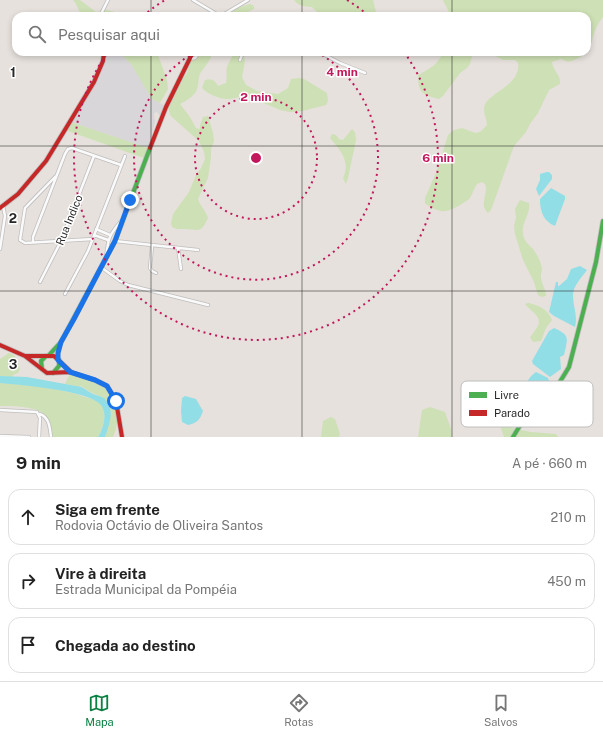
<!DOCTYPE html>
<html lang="pt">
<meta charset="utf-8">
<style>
:root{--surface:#fff;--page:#f6f6f6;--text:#222;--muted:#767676;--line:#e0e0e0;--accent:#0b8043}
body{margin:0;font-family:"Public Sans",sans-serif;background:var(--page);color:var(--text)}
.stop{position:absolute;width:12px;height:12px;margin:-9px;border:3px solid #1a73e8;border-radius:50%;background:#fff}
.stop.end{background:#1a73e8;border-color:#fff;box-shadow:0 1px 4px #0008}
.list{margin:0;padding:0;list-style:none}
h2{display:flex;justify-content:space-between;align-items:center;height:52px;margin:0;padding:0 16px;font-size:17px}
h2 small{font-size:13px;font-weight:400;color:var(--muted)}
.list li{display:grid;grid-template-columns:26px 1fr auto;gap:12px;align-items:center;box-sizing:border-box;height:56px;margin:0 8px 8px;padding:0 8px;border:1px solid var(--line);border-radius:12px}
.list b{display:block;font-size:15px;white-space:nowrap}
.list p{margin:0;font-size:13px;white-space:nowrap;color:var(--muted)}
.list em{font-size:13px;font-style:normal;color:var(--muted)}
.icon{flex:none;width:22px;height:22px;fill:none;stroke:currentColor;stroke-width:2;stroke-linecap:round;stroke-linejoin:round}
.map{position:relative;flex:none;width:603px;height:437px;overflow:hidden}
.search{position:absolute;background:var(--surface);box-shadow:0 2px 6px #0003;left:12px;right:12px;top:12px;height:44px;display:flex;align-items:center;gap:10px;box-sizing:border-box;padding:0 14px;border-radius:12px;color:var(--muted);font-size:15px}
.sheet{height:244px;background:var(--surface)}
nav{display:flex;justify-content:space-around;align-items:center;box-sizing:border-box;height:56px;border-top:1px solid var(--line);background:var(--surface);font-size:11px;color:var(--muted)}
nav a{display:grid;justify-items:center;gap:2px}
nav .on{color:var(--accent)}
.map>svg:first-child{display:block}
.industrial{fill:#d8d6d8}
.green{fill:#cee0b5}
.water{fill:#91dee6}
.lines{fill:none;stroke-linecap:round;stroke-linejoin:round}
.street-casing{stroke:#bfbebe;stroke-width:4}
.fast-casing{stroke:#bfbebe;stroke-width:5.5}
.jam-casing{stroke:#bfbebe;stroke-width:5.5}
.street{stroke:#fbfafa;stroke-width:2.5}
.fast{stroke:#4caf50;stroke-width:4}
.jam{stroke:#c62828;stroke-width:4}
.route{stroke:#1a73e8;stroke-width:5}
.grid{fill:none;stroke:#272727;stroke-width:1;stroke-opacity:0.55}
.ring{fill:none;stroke:#c2185b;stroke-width:2;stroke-dasharray:2 4}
.labels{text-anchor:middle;stroke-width:3;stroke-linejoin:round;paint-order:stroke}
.street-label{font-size:11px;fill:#272727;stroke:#fff}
.key{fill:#fff;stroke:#bebebe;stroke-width:1}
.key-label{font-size:11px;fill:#272727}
.grid-label{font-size:13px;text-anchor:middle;font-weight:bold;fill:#272727;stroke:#fff;stroke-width:3;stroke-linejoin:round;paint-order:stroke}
.centre{fill:#c2185b;stroke:#fff;stroke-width:2}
.ring-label{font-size:12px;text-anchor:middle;font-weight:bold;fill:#c2185b;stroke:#fff;stroke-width:3;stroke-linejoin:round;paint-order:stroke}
</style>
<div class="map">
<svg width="603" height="437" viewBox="0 0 603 437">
<rect width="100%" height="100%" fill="#e6e1dc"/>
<!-- industrial -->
<path class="industrial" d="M108,52H116L121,54L131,64L154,100L164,105L160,116L157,112L154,113L155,122L148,148L71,122L103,66L105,62L106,54Z"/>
<!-- green -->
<path class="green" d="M73,0H80L96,12L107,10L119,13L120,16C112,16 86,18 81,14C78,10 77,4 73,0Z
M294,0H373L377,16H321L312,7C305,6 299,7 294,0Z
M443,0H603V17C597,25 593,33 592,42L587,45V16H450C449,9 445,6 443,0Z
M250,4L254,6V9L240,16H225L240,7Z
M116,52H157L167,80L168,89L160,103L152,99L131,64L121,54Z
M197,52H211C213,60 203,67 200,74C197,81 200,86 195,93C191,98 186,101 180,104L190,117L196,128L200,129V125L203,117L208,116L213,133L214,141L211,149V157L208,178L198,199C200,206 206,211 208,218C201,233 200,230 185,229C180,229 177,230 172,227L171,223L173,214L189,192L196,175L201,168L205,159L204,152L199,141L173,118L170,115L168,106L179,84L187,73L191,58Z
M443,52H474L473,53L470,64L467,68L460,73L443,96L439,99C422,95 418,92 418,75C429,69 438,65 443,52Z
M488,52H584L581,57C571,61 571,64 561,59L552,62C553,71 561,75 560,84L549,90L538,113L530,124L526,132L514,146L491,210L488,213C478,204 489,195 485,184L482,182L477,184C474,188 473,193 470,198C466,202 451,211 445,211C439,212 429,207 425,203V198L438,168L448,135L454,130L462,128L475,133L480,132L487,125C487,120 484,115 484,110C483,93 521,88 518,63L515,60H503Z
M236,53L240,54L244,56L245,61L242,77L246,85L257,91L278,94L288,88L291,79L299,78L304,79L327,93L328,101L326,105L302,111L290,112L280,110L245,95C240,96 235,99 229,99C222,100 207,94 202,88L205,80C211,78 215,80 218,86L226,83C228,73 224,69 230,61C232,57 232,55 236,53Z
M71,122L148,148L144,158L65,130Z
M352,129L355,132L356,140L348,178L346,184L343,178C351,161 340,150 330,138L332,134L336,135L339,139L343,140Z
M520,200L529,203C531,214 521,222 523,234C524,241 528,244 533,249C537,254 541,262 542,269C542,271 541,273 541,275C540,282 546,289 546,296L542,297L538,295L534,282L523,260L515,234L514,226L516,218L515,209Z
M528,303C538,305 548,309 552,320L546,328L541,341L533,342L530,337C533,334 534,332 536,329C545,317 531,312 525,304Z
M9,353C17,355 18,362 20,369L18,373L13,375V377L0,376V359Z
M70,373C80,376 93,379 102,385C112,392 120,416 116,428C116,431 114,434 113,437H105L111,412L102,397L92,393L81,386H76L65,384Z
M0,383C29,385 57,387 85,397C92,399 100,401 103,407C107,417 103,428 98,437H53C51,430 50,422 46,416C39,406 12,406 0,406Z
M430,407L445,412L451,429L452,437H418L422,410Z
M331,417L335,419L340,434L339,437H321L323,421Z
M504,424L516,429L531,432L556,434L558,437H504L500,425Z"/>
<!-- water -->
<path class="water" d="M547,172H549L552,175V179L539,196L536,189L540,180V174Z
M551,188L565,196V199L555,226C543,221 540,211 540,199Z
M580,266L587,270C582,277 573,286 573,295C573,308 578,315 575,327L554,316L549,312L556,282H558V286H559L567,279L571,269Z
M554,328C570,335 568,338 564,355L560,357L561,369L550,377L533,364L532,361L549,331Z
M536,372L548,378L550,383C547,394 537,402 529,409L522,404C522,393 526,378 536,372Z
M0,376L27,377L76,386C83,386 87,391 93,394C96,395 99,396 102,397C117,406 109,424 105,437H98C103,429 108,414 101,405C88,390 21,385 0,383Z
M185,396L196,399L203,411C200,420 197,423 188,425L182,422L181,411L182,398Z"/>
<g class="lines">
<!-- street casing -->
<g class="street-casing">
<path id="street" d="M193,0L220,16
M100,16L108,0
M221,16L248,0
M319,52L340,63L365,73
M189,59L195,58L199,52
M240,60L243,52
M56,176L25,208L20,240L25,243L93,239
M96,229L110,235
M94,235L108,240
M115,241L198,250
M33,242V237L65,154L68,149L72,148L121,165
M152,246L150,268L152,271L156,273
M178,248L181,269
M0,249L5,216L3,206
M106,258C108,238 109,235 122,220
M102,268L120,281L128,285L208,305
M40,282L61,241L94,156
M65,294L88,251L125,156
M58,359V353L61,342
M0,410L37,412L40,418L39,437
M40,414C49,417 50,428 51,437
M0,436L29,437"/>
</g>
<!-- fast casing -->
<g class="fast-casing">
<path id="fast" d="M49,355L61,342L115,241L150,148
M42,369L41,361L46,356
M53,373L59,366V360
M513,437L527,414L541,403L558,385L569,367L596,262L603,221"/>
</g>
<!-- jam casing -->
<g class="jam-casing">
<path id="jam" d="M150,148L166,107L193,52
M0,208L18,194L46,161L94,82L103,61L104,52
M0,345L25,356L47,373L70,372L95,380L107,386L116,401L122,437
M26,356H54L70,371"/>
</g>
<!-- street -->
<use href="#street" class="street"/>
<!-- fast -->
<use href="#fast" class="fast"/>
<!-- jam -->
<use href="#jam" class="jam"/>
</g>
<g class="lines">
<!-- route -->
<path class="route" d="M116,401L107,386L95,380L70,372L58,360V353L61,342L74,319L115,241L130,200"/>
</g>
<!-- grid -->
<path class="grid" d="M151,0V16M302,0V16M452,0V16M151,52V437M302,52V437M452,52V437M0,146H603M0,291H603"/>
<!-- distance rings -->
<g class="ring">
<circle cx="256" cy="158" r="61"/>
<path d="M317 52A122 122 0 1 1 195 52"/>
<path d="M143 16A182 182 0 0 1 165 0M347 0A182 182 0 0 1 369 16M404 52A182 182 0 1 1 108 52"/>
</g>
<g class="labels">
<!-- street labels -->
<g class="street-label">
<text transform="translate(69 220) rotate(-68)" y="4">Rua Indico</text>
</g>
</g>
<!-- legend -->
<rect x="461" y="381" width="132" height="46" rx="6" class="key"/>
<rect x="469" y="392" width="18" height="6" fill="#4caf50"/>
<rect x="469" y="410" width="18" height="6" fill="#c62828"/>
<g class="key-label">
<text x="494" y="399">Livre</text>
<text x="494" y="417">Parado</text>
</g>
<g class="grid-label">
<text x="13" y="77">1</text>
<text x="13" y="223">2</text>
<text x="13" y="369">3</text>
</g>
<circle cx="256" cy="158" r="6" class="centre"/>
<g class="ring-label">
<text x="342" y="76">4 min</text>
<text x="256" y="101">2 min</text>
<text x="438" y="162">6 min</text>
</g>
</svg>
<div class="stop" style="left:116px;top:401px"></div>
<div class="stop end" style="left:130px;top:200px"></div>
<div class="search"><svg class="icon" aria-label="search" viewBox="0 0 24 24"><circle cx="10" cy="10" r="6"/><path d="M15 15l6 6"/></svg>Pesquisar aqui</div>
</div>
<section class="sheet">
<h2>9 min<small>A pé · 660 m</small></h2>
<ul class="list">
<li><svg class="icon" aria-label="ahead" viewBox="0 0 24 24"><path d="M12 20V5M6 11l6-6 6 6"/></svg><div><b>Siga em frente</b><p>Rodovia Octávio de Oliveira Santos</p></div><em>210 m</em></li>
<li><svg class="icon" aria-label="right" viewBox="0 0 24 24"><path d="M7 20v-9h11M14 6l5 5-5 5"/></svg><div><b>Vire à direita</b><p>Estrada Municipal da Pompéia</p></div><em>450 m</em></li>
<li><svg class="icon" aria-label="arrive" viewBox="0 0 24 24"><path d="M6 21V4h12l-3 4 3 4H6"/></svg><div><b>Chegada ao destino</b></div></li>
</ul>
</section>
<nav>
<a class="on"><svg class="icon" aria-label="map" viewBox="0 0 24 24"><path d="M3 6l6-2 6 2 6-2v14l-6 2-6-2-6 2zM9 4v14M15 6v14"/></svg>Mapa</a>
<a><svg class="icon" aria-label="directions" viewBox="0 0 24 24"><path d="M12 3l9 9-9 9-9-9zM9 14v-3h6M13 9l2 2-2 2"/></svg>Rotas</a>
<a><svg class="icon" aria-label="saved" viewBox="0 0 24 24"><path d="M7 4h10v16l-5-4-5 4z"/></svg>Salvos</a>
</nav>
